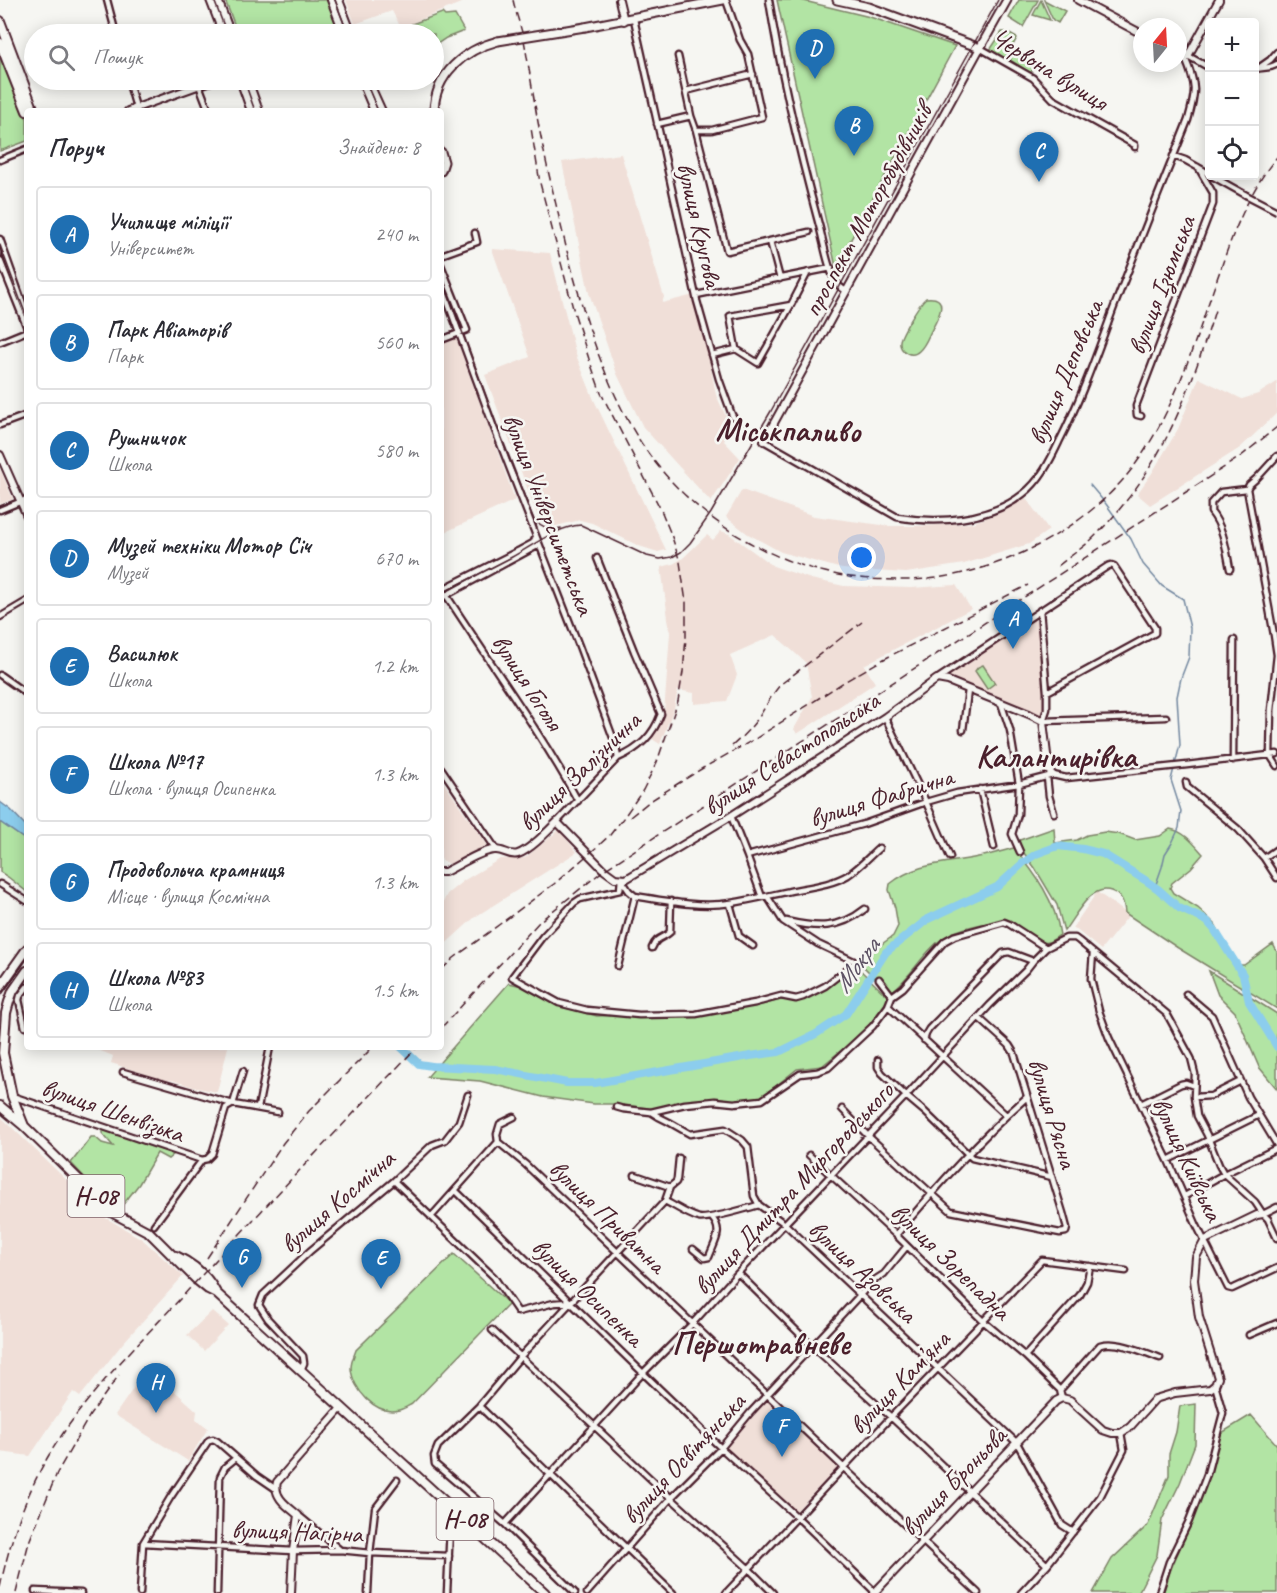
<!DOCTYPE html>
<html lang="uk">
<meta charset="utf-8">
<style>
:root{--surface:#fff;--page:#f7f7f7;--text:#2b2b33;--muted:#7c7c81;--line:#e1e1e2;--accent:#1f6fb2}
body{margin:0;font-family:Caveat,sans-serif;background:var(--page);color:var(--text)}
.controls{position:absolute;right:18px;top:18px;display:grid;overflow:hidden;border-radius:6px;box-shadow:0 3px 15px #0003}
.controls button{width:54px;height:54px;display:grid;place-items:center;padding:0;border:0;border-bottom:2px solid var(--line);background:var(--surface);color:var(--text);font:30px sans-serif}
.compass{position:absolute;left:1133px;top:18px;width:54px;height:54px;border-radius:50%;background:var(--surface);box-shadow:0 3px 15px #0003;rotate:18deg}
.you{position:absolute;left:862px;top:558px;width:21px;height:21px;margin:-15px;border:4px solid #fff;border-radius:50%;background:#1a73e8;box-shadow:0 0 0 9px #1a73e833}
.badge{display:grid;place-items:center;width:39px;height:39px;border-radius:50%;background:var(--accent);color:#fff;font-size:20px;font-weight:700}
.pin{position:absolute;translate:-50% -50px;filter:drop-shadow(0 2px 3px #0008)}
.pin::after{content:'';position:absolute;top:32px;width:21px;height:18px;background:inherit;clip-path:polygon(0 0,100% 0,50% 100%)}
.list{margin:0;padding:0;list-style:none}
h2{display:flex;justify-content:space-between;align-items:center;height:78px;margin:0;padding:0 24px;font-size:26px}
h2 small{font-size:20px;font-weight:400;color:var(--muted)}
.list li{display:grid;grid-template-columns:39px 1fr auto;gap:18px;align-items:center;box-sizing:border-box;height:96px;margin:0 12px 12px;padding:0 12px;border:2px solid var(--line);border-radius:6px}
.list b{display:block;font-size:22px;white-space:nowrap}
.list p{margin:0;font-size:20px;white-space:nowrap;color:var(--muted)}
.list em{font-size:20px;font-style:normal;color:var(--muted)}
.icon{flex:none;width:33px;height:33px;fill:none;stroke:currentColor;stroke-width:2;stroke-linecap:round;stroke-linejoin:round}
.map{position:relative;flex:none;width:1277px;height:1593px;overflow:hidden}
.search{position:absolute;background:var(--surface);box-shadow:0 3px 15px #0003;left:24px;top:24px;width:420px;height:66px;display:flex;align-items:center;gap:15px;box-sizing:border-box;padding:0 21px;border-radius:33px;color:var(--muted);font-size:22px}
.panel{position:absolute;background:var(--surface);box-shadow:0 3px 15px #0003;left:24px;top:108px;width:420px;height:942px;border-radius:6px}
.map>svg:first-child{display:block}
.built{fill:#f0dfd8}
.green{fill:#b2e4a4;stroke:#7e8268;stroke-width:1.5}
.water{fill:#8ccded;stroke:#72879f;stroke-width:1.5}
.lines{fill:none;stroke-linecap:round;stroke-linejoin:round}
.stream{stroke:#72879f;stroke-width:1.5}
.river{stroke:#8ccded;stroke-width:8}
.minor-casing{stroke:#4a1f2b;stroke-width:9}
.tertiary-casing{stroke:#4a1f2b;stroke-width:10}
.secondary-casing{stroke:#4a1f2b;stroke-width:11}
.primary-casing{stroke:#4a1f2b;stroke-width:12}
.minor{stroke:#f6f6f2;stroke-width:4.5}
.tertiary{stroke:#f6f6f2;stroke-width:6}
.secondary{stroke:#f6f6f2;stroke-width:7}
.primary{stroke:#f6f6f2;stroke-width:8}
.tram{stroke:#4a1f2b;stroke-width:1.5}
.rail{stroke:#4a1f2b;stroke-width:1.5;stroke-dasharray:9 4.5;stroke-linecap:butt}
.minor-bridge-casing{stroke:#4a1f2b;stroke-width:9;stroke-linecap:butt}
.secondary-bridge-casing{stroke:#4a1f2b;stroke-width:11;stroke-linecap:butt}
.minor-bridge{stroke:#f6f6f2;stroke-width:4.5}
.secondary-bridge{stroke:#f6f6f2;stroke-width:7}
.labels{text-anchor:middle;stroke-width:5;stroke-linejoin:round;paint-order:stroke}
.shield{fill:#f6f6f2;stroke:#7e6067;stroke-width:1.5}
.shield-label{font-size:24px;font-weight:bold;fill:#4a1f2b}
.street-label{font-size:26px;fill:#4a1f2b;stroke:#f6f6f2}
.water-label{font-size:27px;font-style:italic;fill:#5e5365;stroke:#f6f6f2}
.district-label{font-size:32px;font-weight:bold;fill:#4a1f2b;stroke:#f6f6f2}
</style>
<div class="map">
<svg width="1277" height="1593" viewBox="0 0 1277 1593">
<rect width="100%" height="100%" fill="#f6f6f2"/>
<filter id="ink" filterUnits="userSpaceOnUse"><feTurbulence type="fractalNoise" baseFrequency=".0167" numOctaves="2"/><feDisplacementMap in="SourceGraphic" scale="12" xChannelSelector="R" yChannelSelector="G"/><feConvolveMatrix kernelMatrix="1 2 1 2 8 2 1 2 1" color-interpolation-filters="sRGB"/></filter>
<g filter="url(#ink)">
<!-- built -->
<path class="built" d="M346,0H468L405,26L399,24L392,11L355,24Z
M621,154L664,297L662,303L694,295L706,342L716,395L731,427L724,441L740,458L711,502L643,427L617,374L589,293L562,162Z
M492,249L550,253L576,355L594,400L666,550L658,552L639,546L592,523L580,520L552,527L545,526L538,517L485,375L530,357Z
M456,338L515,500L441,534V344Z
M1199,378L1242,399L1258,394L1277,382V413L1240,448L1150,505L1137,494L1152,473L1178,429Z
M0,469L13,499L0,504Z
M742,490L814,516L889,526H922L972,523L997,514L1025,497L1049,530L1029,544L964,564L906,573L842,569L781,552L748,534L726,517Z
M721,531L729,534L773,566L811,579L844,586L878,587L911,588L956,585L971,609L864,665L875,683L797,734L794,729L812,697L806,663L775,635L730,655L737,675L727,701L694,704V693L678,690L674,708L660,744L652,739L664,714L670,633L661,567L673,564L683,558L707,535L713,540Z
M1031,619L1035,620L1039,624L1045,706L1041,716L949,679L947,675Z
M441,779L487,845L450,865L441,859Z
M559,830L577,852L475,917L441,948V907L447,894L463,881L500,859L525,858Z
M1097,892L1129,915L1101,950L1073,927Z
M97,1047H228L217,1092L193,1087L172,1080L167,1081L111,1063L113,1056L96,1049Z
M0,1116L106,1218L142,1239L183,1276L123,1343L80,1397L73,1392L30,1456L0,1452Z
M212,1311L228,1325L204,1351L187,1335Z
M148,1367L197,1411L196,1419L208,1428L188,1461L115,1415Z
M767,1400L838,1467L796,1511L726,1448Z"/>
<!-- green -->
<path class="green" d="M225,0H327L338,30L324,34H238Z
M777,0H800L870,17L955,46L836,267Z
M1019,0H1038L1023,27L1009,18Z
M1041,0L1050,20L1033,15Z
M1044,0L1065,11L1058,23L1053,20Z
M442,13L445,16L455,15L464,31L446,38L434,46V34H401L398,29Z
M1002,32H1006L1017,38L1005,59L990,50Z
M0,53L27,119V141L0,151Z
M1014,53L1035,64L1031,73L1010,60Z
M926,298C952,295 937,320 931,331C928,337 925,346 919,351C912,358 899,352 900,341C901,334 920,302 926,298Z
M983,665L995,683L987,689L975,671L978,667Z
M0,822L27,841V892L8,877L0,872Z
M1054,828L1055,843L1077,840L1087,835L1105,832L1119,834L1135,840L1160,836L1170,829C1184,831 1194,844 1203,854L1191,868L1172,883L1170,888L1173,893L1198,908L1215,924L1238,965H1244L1273,944L1277,952V1009L1178,948L1125,913C1124,902 1122,895 1111,891C1090,884 1075,917 1064,931L1057,905L1035,868L1021,849L1017,841Z
M1014,848C1035,873 1056,902 1060,935C1056,937 1052,941 1048,942C1032,947 1021,927 1008,923C995,919 962,928 950,934C926,946 912,977 891,992L888,991L858,961L893,936L898,926L895,908L889,890L890,884C917,862 945,864 978,857C990,855 1002,851 1014,848Z
M855,965L889,998L873,1020L862,1033L822,1066L797,1069L762,1097L736,1101L716,1098L683,1102L654,1109L617,1104H594L543,1097L480,1081L427,1077L509,983L522,986L558,1006L597,1016L618,1015L640,1017L669,1018L696,1016L757,1006L781,1000L801,1001L825,988Z
M1209,971L1277,1014V1089L1259,1067L1235,1012L1218,995Z
M102,1129L174,1154L168,1159L157,1153L139,1184L122,1206L90,1183L71,1163L91,1137H95L102,1143L113,1146L102,1133Z
M454,1254L509,1304L412,1404C408,1406 403,1409 399,1410C376,1416 352,1389 351,1368C351,1361 354,1356 356,1350Z
M1196,1404L1195,1444L1180,1483L1162,1520L1157,1555L1138,1593H1093L1112,1559L1148,1525L1169,1475V1454L1176,1432L1180,1406Z
M1251,1415L1277,1445V1593H1163C1167,1583 1169,1572 1174,1562C1192,1520 1211,1480 1220,1434Z"/>
<!-- water -->
<path class="water" d="M0,802L11,810L27,827V841L0,822Z"/>
<g class="lines">
<!-- stream -->
<path class="stream" d="M1090,485L1106,504L1131,539L1143,564L1162,586L1183,599L1190,628L1189,657L1181,678L1177,697L1180,745L1171,780L1181,811L1179,828L1172,843L1165,854L1162,867L1155,887"/>
<!-- river -->
<path class="river" d="M401,1047L419,1064L432,1066L495,1069L567,1083H595L750,1056L779,1052L816,1034L846,1014L886,952L928,919L997,887L1023,863L1036,854L1058,846L1083,849L1103,854L1145,880L1158,889L1179,908L1207,921L1214,929L1243,975L1249,1002L1277,1047"/>
<!-- minor casing -->
<g class="minor-casing">
<path id="minor" d="M107,0L116,34
M769,0C781,76 799,151 819,225C823,239 828,271 836,282C838,286 843,289 846,291
M634,19L697,301L719,379L732,415L737,423L746,432
M980,48L1033,78L1053,99L1135,145V147
M678,56L691,116
M1188,56L1210,68
M1260,67L1270,60L1277,52
M1254,70C1262,66 1268,70 1277,64
M128,80L137,111
M199,85L209,111
M686,91L753,74
M657,124L691,116L696,130H712L762,117L748,54L740,40L726,0
M696,130L727,251L770,241L780,279
M1173,156L1185,160L1210,174
M0,160L27,149
M1212,176L1246,195
M0,239L27,315
M770,241L809,232
M441,255L477,242L475,233
M0,260L27,328
M441,265L467,330L441,340
M441,284L494,428L579,646L615,743L618,758
M696,295L831,268
M0,342L27,331
M736,349L730,316L791,305
M712,355L736,349L758,363L791,305L808,272
M1141,416L1137,415L1136,406L1213,204V193L1198,167
M0,425L27,415
M764,441L897,517C938,524 989,521 1023,494C1040,481 1050,461 1059,442C1081,399 1097,353 1114,307C1138,245 1163,182 1188,120C1196,92 1197,86 1185,58
M1277,456L1257,478L1249,485L1247,489L1274,635L1277,655L1271,710L1270,755L1277,766
M0,510L27,499
M1230,569C1226,549 1224,528 1211,512V503L1221,492L1247,489
M441,587C487,659 537,726 578,801
M441,590L520,550L533,543L536,537
M441,598L539,545
M1040,610L1047,692V709L1043,721L1166,717
M0,617L27,601
M0,675L27,694
M937,679L1108,566L1111,565L1114,566L1155,628V633L1047,692
M1001,703L1010,730L1019,784L1018,814L1012,834L1020,852
M885,717L926,802L950,857
M963,730L968,690
M1233,760L1234,640
M441,768L496,849
M1047,777L1049,796L1054,813
M1186,782L1187,787L1238,829L1264,858L1277,878
M980,789L994,847
M731,816L747,856L762,897
M557,822L618,758C639,749 653,736 661,714L634,651L597,558
M747,856L864,824L926,802L957,793L1019,784L1053,775L1066,778L1187,765L1277,754
M1264,858L1277,849
M621,879L620,890L580,899L574,903L543,936L512,977L559,1003L587,1010L639,1015L696,1014L755,1003L781,996L796,999L803,997L825,986L856,962L818,944L783,921L767,896
M623,882L629,891L635,896C666,901 700,908 731,903C751,900 771,895 790,891C809,887 831,885 848,875C859,868 869,857 879,848
M0,884L27,901
M730,904L739,936L753,946
M786,921C816,928 839,930 865,909
M652,948C657,936 663,939 670,932L671,901
M1093,953L1091,979L1099,1011L1109,1038L1168,1160L1196,1224L1228,1288L1232,1289L1277,1268
M618,966L635,896
M879,979L892,996
M1186,994L1212,1016L1248,1097L1277,1145
M888,1006L1006,1115
M25,1027L19,1000L20,996L27,987
M924,1040L926,1034L929,1029L1003,953L1009,952L1033,961
M878,1060V1067L882,1073L906,1096L925,1112L972,1158L1052,1177
M123,1072L233,1104L278,1112
M12,1096L202,1160
M1194,1097L1211,1096L1241,1081
M1141,1104L1181,1084L1186,1083L1194,1086
M616,1107L623,1109L651,1112L659,1117L669,1122L690,1134L725,1129L742,1140L748,1147L754,1196L759,1205L785,1224L1017,1443L1062,1525L1073,1532
M258,1108L270,1047
M842,1109L868,1136L951,1211L1060,1233L1066,1232L1067,1228L1063,1213L1014,1053L1009,1045L979,1018
M651,1112L685,1104L715,1101L734,1103L762,1100L800,1074L817,1072L828,1068L873,1026L888,1006L892,996L903,988L945,941L954,936L1004,922L1009,924L1046,948
M498,1142L525,1164L844,1468L978,1593
M809,1155L896,1235L983,1321L1025,1356L1060,1390L1062,1398
M1168,1160L1259,1115
M635,1175L670,1187
M394,1181L494,1277L518,1312L554,1303L570,1302
M456,1191L643,1373L721,1448L797,1517L876,1593
M1185,1196L1224,1174L1277,1148
M665,1201L670,1187L676,1182L677,1179L679,1158
M1263,1214L1277,1207
M431,1217L498,1142L497,1134L500,1124L514,1117
M154,1225L202,1160L207,1159L212,1154L226,1108L233,1104L243,1071
M896,1235C937,1187 979,1139 1027,1097
M693,1249L704,1258L709,1257C714,1243 724,1231 712,1218
M738,1273L812,1346L891,1417L1047,1565
M492,1330L671,1498L749,1569L773,1593
M1249,1335L1277,1323
M1025,1356L1080,1295L1087,1282L1090,1266
M301,1370L304,1363L303,1356L268,1319L259,1305L263,1295L310,1251L394,1181L432,1145L445,1140L459,1122L468,1095
M1060,1390L1100,1345C1117,1340 1144,1352 1160,1358
M479,1406L673,1593
M298,1515L339,1549
M505,1524L643,1373L692,1324L738,1273L906,1096L990,1005L1026,970L1033,961L1046,948L1066,938H1075L1079,941L1167,1014L1191,1058L1195,1074L1194,1097L1197,1116L1207,1135L1219,1165L1224,1174L1255,1202L1263,1214L1268,1219L1277,1238
M143,1543L293,1551L340,1550L370,1553L449,1556
M35,1591L81,1593
M140,1593L143,1543L170,1498L209,1440L213,1439L217,1441L257,1476L276,1489
M217,1593L220,1477L225,1467L236,1458
M368,1593L370,1553L375,1509L397,1480
M447,1593L450,1527
M575,1593L505,1524L435,1464L434,1456L438,1446L479,1406L521,1356L665,1201C675,1206 688,1215 699,1218C709,1220 747,1208 759,1205
M587,1593L671,1498L721,1448L750,1413L873,1281L884,1274L907,1246
M726,1593L891,1417L1042,1260L1126,1271
M1021,1593L1047,1565L1100,1497L1124,1450L1121,1433
M1159,1593L1169,1562L1189,1521L1207,1474L1213,1451L1223,1413L1215,1385"/>
</g>
<!-- tertiary casing -->
<g class="tertiary-casing">
<path id="tertiary" d="M210,0L223,34
M218,0L231,34
M331,0L344,34
M339,0L352,34
M619,0L624,21
M1078,0L1142,34
M335,34L347,31
M1178,54L1185,58L1188,56L1219,0
M240,80L251,111
M248,80L259,111
M361,80L374,111
M368,80L382,111
M128,111L214,80
M764,441L980,48
M0,455L27,516
M441,872H445C458,866 481,850 495,850C503,849 510,857 518,854C531,849 547,832 557,822L604,870L615,878L626,879L731,816L885,717L937,679L948,681L1029,714L1043,721L1049,771L1053,775
M291,1593L293,1551L298,1515C287,1506 273,1497 277,1482L342,1407
M874,1593L1056,1401L1062,1398L1070,1400L1103,1430L1112,1433H1121L1130,1427L1155,1399L1175,1393L1210,1389L1215,1385L1218,1378L1215,1368L1199,1317L1194,1280L1196,1257L1205,1240L1257,1215L1263,1214"/>
</g>
<!-- secondary casing -->
<g class="secondary-casing">
<path id="secondary" d="M837,0L869,7L980,48L1007,0
M585,27L723,0
M434,111C435,74 464,50 498,41
M441,152L444,162L441,171"/>
</g>
<!-- primary casing -->
<g class="primary-casing">
<path id="primary" d="M0,21L34,111
M0,43L27,111
M0,987L27,949
M0,1106L24,1126L113,1213L149,1232L197,1280L208,1289L216,1293L545,1593
M24,1126L12,1096L3,1053L6,1013L9,1002L13,991L27,971
M176,1256C193,1264 208,1277 216,1293"/>
</g>
<!-- minor -->
<use href="#minor" class="minor"/>
<!-- tertiary -->
<use href="#tertiary" class="tertiary"/>
<!-- secondary -->
<use href="#secondary" class="secondary"/>
<!-- primary -->
<use href="#primary" class="primary"/>
<!-- tram -->
<path class="tram" d="M335,0L348,34
M365,80L378,111
M0,245L27,318
M441,274L509,459L537,527
M534,520C542,527 550,531 561,528
M441,594C465,581 489,569 512,557C534,545 556,527 581,525L647,556L660,559L672,557L681,552L690,543L711,513L771,411L998,0
M0,997L27,959"/>
<!-- rail -->
<path class="rail" d="M513,0C516,14 521,27 524,40C529,67 533,95 538,122C546,165 557,208 567,251C585,320 610,404 654,461C696,515 758,556 825,572C852,579 880,580 908,580C989,579 1081,534 1131,470C1176,412 1196,336 1221,268C1233,232 1252,186 1277,157
M1058,566C1069,557 1081,549 1091,540C1161,472 1188,398 1216,307
M732,746C742,737 751,728 759,717C766,706 772,694 781,684L862,622
M630,817L650,801L703,768L755,739L844,682L884,659L1028,585
M441,970L454,958L554,884L598,846L610,835L624,817L643,790L657,762L678,701L683,672L686,638V602L680,562L672,537L661,510L601,393L589,359L574,312L540,183L531,128
M441,1028L540,921L604,870L1240,457L1277,427
M207,1258L283,1143L309,1111L373,1047
M0,1587C10,1541 25,1495 49,1455C84,1397 134,1348 180,1299C258,1214 337,1130 417,1047
M16,1593L29,1542L57,1473L90,1415L119,1375"/>
<!-- minor-bridge casing -->
<g class="minor-bridge-casing">
<path id="minor-bridge" d="M1246,195L1277,211"/>
</g>
<!-- secondary-bridge casing -->
<g class="secondary-bridge-casing">
<path id="secondary-bridge" d="M498,41L585,27"/>
</g>
<!-- minor-bridge -->
<use href="#minor-bridge" class="minor-bridge"/>
<!-- secondary-bridge -->
<use href="#secondary-bridge" class="secondary-bridge"/>
</g>
</g>
<g class="labels">
<!-- shield labels -->
<g class="shield">
<rect x="67.5" y="1175" width="57" height="42" rx="4.5"/>
<rect x="436.5" y="1498" width="57" height="42" rx="4.5"/>
</g>
<g class="shield-label">
<text x="96" y="1204">Н-08</text>
<text x="465" y="1527">Н-08</text>
</g>
<!-- street labels -->
<g class="street-label">
<text transform="translate(1050 69) rotate(32)" y="9">Червона вулиця</text>
<text transform="translate(867 210) rotate(-61)" y="9">проспект Моторобудівників</text>
<text transform="translate(700 225) rotate(77)" y="9">вулиця Кругова</text>
<text transform="translate(1161 285) rotate(-69)" y="9">вулиця Ізюмська</text>
<text transform="translate(1065 372) rotate(-67)" y="9">вулиця Деповська</text>
<text transform="translate(549 514) rotate(69)" y="9">вулиця Університетська</text>
<text transform="translate(528 682) rotate(57)" y="9">вулиця Гоголя</text>
<text transform="translate(791 753) rotate(-33)" y="9">вулиця Севастопольська</text>
<text transform="translate(579 771) rotate(-44)" y="9">вулиця Залізнична</text>
<text transform="translate(881 797) rotate(-17)" y="9">вулиця Фабрична</text>
<text transform="translate(113 1110) rotate(19)" y="9">вулиця Шенвізька</text>
<text transform="translate(1053 1113) rotate(73)" y="9">вулиця Рясна</text>
<text transform="translate(1188 1159) rotate(65)" y="9">вулиця Київська</text>
<text transform="translate(793 1188) rotate(-47)" y="9">вулиця Дмитра Миргородського</text>
<text transform="translate(337 1201) rotate(-41)" y="9">вулиця Космічна</text>
<text transform="translate(608 1216) rotate(44)" y="9">вулиця Приватна</text>
<text transform="translate(951 1261) rotate(44)" y="9">вулиця Зорепадна</text>
<text transform="translate(863 1271) rotate(43)" y="9">вулиця Азовська</text>
<text transform="translate(588 1292) rotate(44)" y="9">вулиця Осипенка</text>
<text transform="translate(899 1382) rotate(-46)" y="9">вулиця Кам’яна</text>
<text transform="translate(683 1458) rotate(-47)" y="9">вулиця Освітянська</text>
<text transform="translate(953 1481) rotate(-46)" y="9">вулиця Броньова</text>
<text transform="translate(297 1531) rotate(2)" y="9">вулиця Нагірна</text>
</g>
<!-- water labels -->
<g class="water-label">
<text transform="translate(856 965) rotate(-54)" y="9">Мокра</text>
</g>
<!-- district labels -->
<g class="district-label">
<text x="788" y="441">Міськпаливо</text>
<text x="1056" y="767">Калантирівка</text>
<text x="761" y="1354">Першотравневе</text>
</g>
</g>
</svg>
<div class="controls">
<button>+</button>
<button>−</button>
<button><svg class="icon" aria-label="locate" viewBox="0 0 24 24"><circle cx="12" cy="12" r="6"/><path d="M12 2v4M12 18v4M2 12h4M18 12h4"/></svg></button>
</div>
<svg class="compass" viewBox="-18 -18 36 36"><path d="M0-13l5 13h-10z" fill="#e53935"/><path d="M0 13l5-13h-10z" fill="#7c7c81"/></svg>
<div class="you"></div>
<div class="pin badge" style="left:1013px;top:649px">A</div>
<div class="pin badge" style="left:854px;top:156px">B</div>
<div class="pin badge" style="left:1039px;top:182px">C</div>
<div class="pin badge" style="left:815px;top:79px">D</div>
<div class="pin badge" style="left:381px;top:1289px">E</div>
<div class="pin badge" style="left:782px;top:1457px">F</div>
<div class="pin badge" style="left:242px;top:1288px">G</div>
<div class="pin badge" style="left:156px;top:1413px">H</div>
<div class="search"><svg class="icon" aria-label="search" viewBox="0 0 24 24"><circle cx="10" cy="10" r="6"/><path d="M15 15l6 6"/></svg>Пошук</div>
<section class="panel">
<h2>Поруч<small>Знайдено: 8</small></h2>
<ul class="list">
<li><span class="badge">A</span><div><b>Училище міліції</b><p>Університет</p></div><em>240 m</em></li>
<li><span class="badge">B</span><div><b>Парк Авіаторів</b><p>Парк</p></div><em>560 m</em></li>
<li><span class="badge">C</span><div><b>Рушничок</b><p>Школа</p></div><em>580 m</em></li>
<li><span class="badge">D</span><div><b>Музей техніки Мотор Січ</b><p>Музей</p></div><em>670 m</em></li>
<li><span class="badge">E</span><div><b>Василюк</b><p>Школа</p></div><em>1.2 km</em></li>
<li><span class="badge">F</span><div><b>Школа №17</b><p>Школа · вулиця Осипенка</p></div><em>1.3 km</em></li>
<li><span class="badge">G</span><div><b>Продовольча крамниця</b><p>Місце · вулиця Космічна</p></div><em>1.3 km</em></li>
<li><span class="badge">H</span><div><b>Школа №83</b><p>Школа</p></div><em>1.5 km</em></li>
</ul>
</section>
</div>
